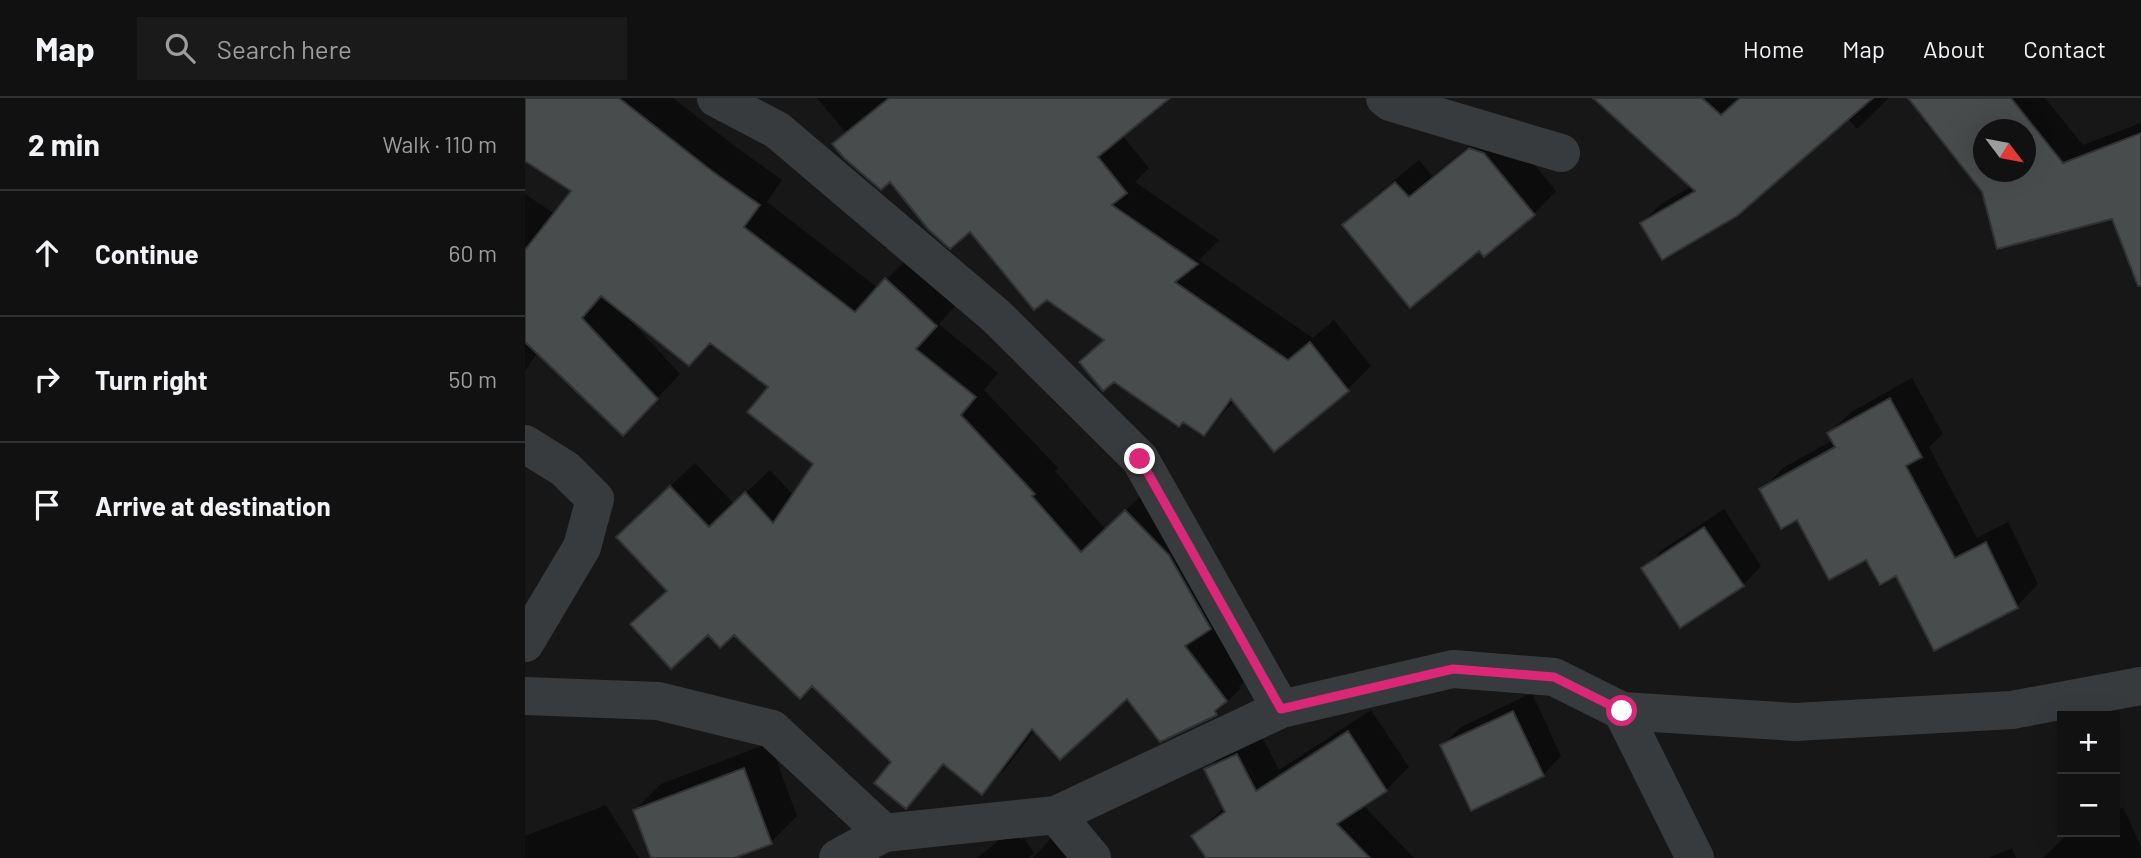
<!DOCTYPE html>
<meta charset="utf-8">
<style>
:root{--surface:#111112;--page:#1a1a1b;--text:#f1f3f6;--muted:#9c9d9f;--line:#303132}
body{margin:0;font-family:Barlow,sans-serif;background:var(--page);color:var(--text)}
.controls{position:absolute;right:21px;bottom:21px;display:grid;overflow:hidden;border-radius:0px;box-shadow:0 7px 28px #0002}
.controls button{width:63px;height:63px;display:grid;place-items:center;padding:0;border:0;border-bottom:2px solid var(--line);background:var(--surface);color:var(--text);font:35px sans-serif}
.compass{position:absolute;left:1448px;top:21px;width:63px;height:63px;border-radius:50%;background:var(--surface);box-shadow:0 7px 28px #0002;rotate:122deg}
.stop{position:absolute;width:21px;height:21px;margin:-16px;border:5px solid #db2777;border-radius:50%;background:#fff}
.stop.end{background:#db2777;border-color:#fff;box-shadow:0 2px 7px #0008}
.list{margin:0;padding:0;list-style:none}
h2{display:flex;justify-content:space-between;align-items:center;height:91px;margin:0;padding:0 28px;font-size:30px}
h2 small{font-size:23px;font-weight:400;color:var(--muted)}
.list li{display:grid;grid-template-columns:46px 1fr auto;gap:21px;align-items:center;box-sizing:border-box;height:126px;padding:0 28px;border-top:2px solid var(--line)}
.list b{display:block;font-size:26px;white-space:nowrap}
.list em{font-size:23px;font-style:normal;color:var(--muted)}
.icon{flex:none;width:38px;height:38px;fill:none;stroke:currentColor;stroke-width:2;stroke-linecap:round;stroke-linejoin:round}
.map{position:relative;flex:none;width:1616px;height:760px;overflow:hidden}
header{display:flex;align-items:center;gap:42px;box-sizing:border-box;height:98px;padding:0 35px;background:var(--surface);border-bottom:2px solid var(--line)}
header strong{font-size:33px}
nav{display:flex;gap:38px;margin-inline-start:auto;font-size:24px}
.search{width:490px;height:63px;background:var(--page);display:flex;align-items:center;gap:18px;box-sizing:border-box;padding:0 24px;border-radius:0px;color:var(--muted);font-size:26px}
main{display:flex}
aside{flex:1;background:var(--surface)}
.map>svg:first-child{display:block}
.shadow{fill:#0007;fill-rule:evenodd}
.building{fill:#494c4d;stroke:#313234;stroke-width:2;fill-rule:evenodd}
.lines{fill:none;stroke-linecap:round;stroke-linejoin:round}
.minor{stroke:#383b3d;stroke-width:38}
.route{stroke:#db2777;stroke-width:9}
</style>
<header>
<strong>Map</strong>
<div class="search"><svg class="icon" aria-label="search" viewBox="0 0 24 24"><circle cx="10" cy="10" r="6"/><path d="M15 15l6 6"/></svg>Search here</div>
<nav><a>Home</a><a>Map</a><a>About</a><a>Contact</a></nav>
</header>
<main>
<aside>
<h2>2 min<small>Walk · 110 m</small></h2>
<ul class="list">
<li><svg class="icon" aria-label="ahead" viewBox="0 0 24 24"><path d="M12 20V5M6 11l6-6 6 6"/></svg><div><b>Continue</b></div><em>60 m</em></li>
<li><svg class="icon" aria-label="right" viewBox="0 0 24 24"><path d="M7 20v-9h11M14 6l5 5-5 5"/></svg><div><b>Turn right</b></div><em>50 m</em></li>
<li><svg class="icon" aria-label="arrive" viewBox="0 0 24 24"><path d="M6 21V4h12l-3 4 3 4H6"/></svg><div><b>Arrive at destination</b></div></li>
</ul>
</aside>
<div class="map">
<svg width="1616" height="760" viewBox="0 0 1616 760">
<rect width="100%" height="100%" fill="#171718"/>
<!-- shadow -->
<path class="shadow" d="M0,0H148L211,49L257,82L242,104L353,190L385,158L435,203L414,226L473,275L459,292L533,370L530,373L581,432L625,389L709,506L687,528L725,578L714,589L715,591L691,615L602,599L510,632L481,670L457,694L420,666L380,708L368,664L288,586L143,492L117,415L170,365L209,406L245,372L269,398L290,366L245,289L186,243L105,219L104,221L155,276L122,311L13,254L0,273V96L30,116L49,93L0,61ZM656,540L703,602H699L653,542Z
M292,0H642L597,37L624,70L610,84L694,142L674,162L788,240L809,222L846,268L823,291L750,352L709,303L679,336L556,264L580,240L446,132L365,82L321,35Z
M1070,0H1364L1332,31L1322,20L1117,125L1136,106L1167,88Z
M1386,0H1520L1558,47L1616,25V131L1588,119L1459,94ZM1458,32H1500V74H1458Z
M968,29L982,33L1031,93L1009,116L954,151L819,127L842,105L894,62L907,78Z
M1387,280L1418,336L1404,349L1452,440L1483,424L1513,486L1492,508L1342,459L1273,420L1237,392L1258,370L1308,342L1304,335L1326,314Z
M1199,411L1236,468L1218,487L1118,471L1137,452Z
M1007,595L1036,658L1018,677L917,648L936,629Z
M846,612L884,669L861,692L838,707L889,760H683L668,738L700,709L681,672L704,649L735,635L754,672Z
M245,645L272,718L246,744L204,760H128L110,712L136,686Z
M81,707L114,760H0V738Z
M1598,709L1616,749V760H1518L1545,734H1590V713Z
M535,730L577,760H508Z
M488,731L496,742L499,740L509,755L504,760H452Z
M1487,750L1491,760H1463Z"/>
<!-- building -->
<path class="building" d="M0,0H94L187,73L235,107L219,129L330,214L360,180L412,228L391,251L451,299L436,317L510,396L507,398L556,454L600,412L644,457L686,531L660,548L702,603L690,613L692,617L635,644L602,601L535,662L507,631L457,697L418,666L381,711L349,685L366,664L287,588L275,601L209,537L195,550L183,537L146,571L105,526L142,493L91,439L145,388L184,429L220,394L248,425L288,366L222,314L243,289L185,245L164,268L76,198L57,220L133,301L98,338L0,244V152L46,93L0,63Z
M364,0H645L573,59L602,95L587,107L673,166L650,184L763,262L785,244L824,293L749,354L706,301L679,338L658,324L654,329L589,284L578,293L554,264L579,242L522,202L509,212L445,134L425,151L403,131L365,84L356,92L319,60L307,46Z
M1068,0H1177L1196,17L1215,0H1348L1212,118L1137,162L1115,125L1170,93Z
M1383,0H1486L1538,65L1616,35V188H1613L1587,121L1472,151L1457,94ZM1459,32H1501V74H1459Z
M944,50L959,55L1010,117L959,159L954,153L885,210L817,127L870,84L884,99Z
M1365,300L1397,359L1381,368L1430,460L1461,444L1493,510L1409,553L1371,478L1355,487L1341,462L1304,482L1272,422L1256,431L1234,391L1310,349L1302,335Z
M1179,429L1219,488L1155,530L1116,470Z
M988,613L1019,678L946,713L915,647Z
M823,633L862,693L812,726L845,760H681L666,738L700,714L679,671L712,656L731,693Z
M219,670L247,746L209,760H126L108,712Z"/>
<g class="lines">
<!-- minor -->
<path class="minor" d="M191,0L252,32L471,218L615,361L756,611
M860,0L865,4L1036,55
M0,346L40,371L70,401L57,449L0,545
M0,598L133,603L247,631L359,735
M1097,613L1170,760
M531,717L567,760
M313,760L359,735L531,717L756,611L928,571L1029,579L1097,613L1270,624L1487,612L1616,588"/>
</g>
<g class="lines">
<!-- route -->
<path class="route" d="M615,361L756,611L928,571L1029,579L1097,613"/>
</g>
</svg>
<div class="controls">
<button>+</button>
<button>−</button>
</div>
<svg class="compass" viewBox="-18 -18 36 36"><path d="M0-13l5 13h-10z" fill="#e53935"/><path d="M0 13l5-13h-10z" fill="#9c9d9f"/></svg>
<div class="stop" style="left:1097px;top:613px"></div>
<div class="stop end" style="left:615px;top:361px"></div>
</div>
</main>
